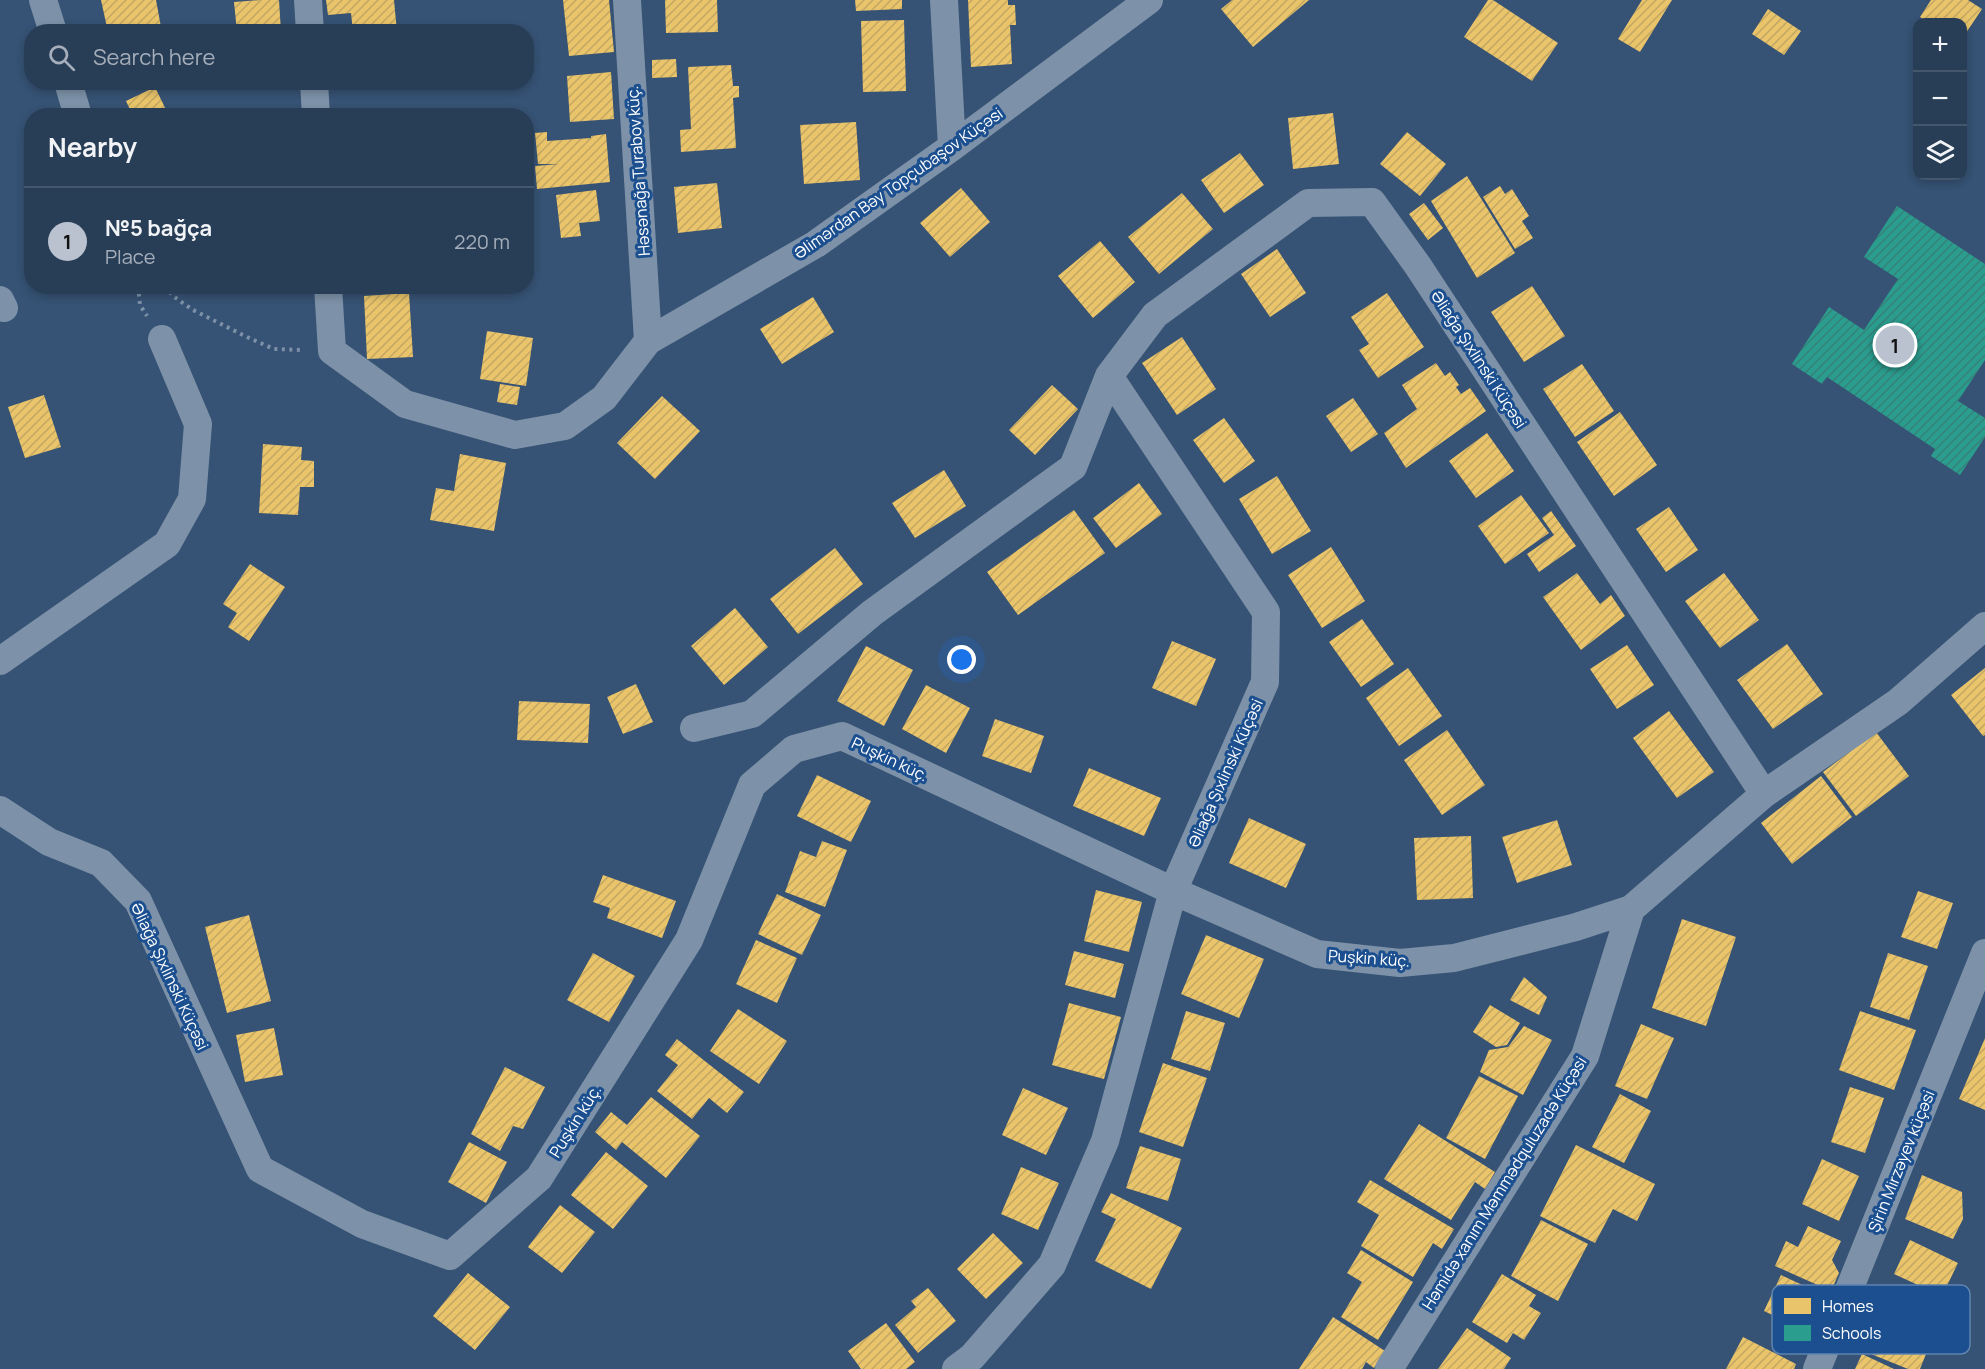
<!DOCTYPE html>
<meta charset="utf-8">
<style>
:root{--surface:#283e57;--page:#344961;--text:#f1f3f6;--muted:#a5aeba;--line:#44576d;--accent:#b9c2ce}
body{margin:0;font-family:Manrope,sans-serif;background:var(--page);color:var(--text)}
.controls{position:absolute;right:18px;top:18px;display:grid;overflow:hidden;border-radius:12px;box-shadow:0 3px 9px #0003}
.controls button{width:54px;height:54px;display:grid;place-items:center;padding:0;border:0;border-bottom:2px solid var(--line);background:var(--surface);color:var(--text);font:30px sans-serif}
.you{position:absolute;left:962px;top:660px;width:21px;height:21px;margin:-15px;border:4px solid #fff;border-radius:50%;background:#1a73e8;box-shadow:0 0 0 9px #1a73e833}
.badge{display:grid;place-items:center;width:39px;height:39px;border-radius:50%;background:var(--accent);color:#111;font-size:20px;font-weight:700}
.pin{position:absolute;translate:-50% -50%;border:3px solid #fff;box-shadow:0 2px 6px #0006}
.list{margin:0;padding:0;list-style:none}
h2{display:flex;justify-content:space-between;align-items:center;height:78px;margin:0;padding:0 24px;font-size:26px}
h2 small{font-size:20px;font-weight:400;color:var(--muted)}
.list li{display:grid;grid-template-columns:39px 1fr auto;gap:18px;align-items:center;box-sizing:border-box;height:108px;padding:0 24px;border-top:2px solid var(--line)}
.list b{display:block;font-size:22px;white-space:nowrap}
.list p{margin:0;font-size:20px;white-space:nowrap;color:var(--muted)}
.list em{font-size:20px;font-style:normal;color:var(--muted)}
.icon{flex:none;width:33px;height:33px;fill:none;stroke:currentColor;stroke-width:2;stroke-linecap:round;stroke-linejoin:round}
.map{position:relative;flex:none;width:1985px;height:1369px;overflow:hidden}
.search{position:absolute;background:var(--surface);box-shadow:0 3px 9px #0003;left:24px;top:24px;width:510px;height:66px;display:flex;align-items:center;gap:15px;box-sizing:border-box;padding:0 21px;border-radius:24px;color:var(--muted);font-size:22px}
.panel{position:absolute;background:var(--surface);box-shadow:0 3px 9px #0003;left:24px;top:108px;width:510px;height:186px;border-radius:24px}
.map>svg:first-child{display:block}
.homes{fill:url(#homes-hatch)}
.schools{fill:url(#schools-hatch)}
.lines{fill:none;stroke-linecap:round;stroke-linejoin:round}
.path{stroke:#7d92a8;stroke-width:4;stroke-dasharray:3 4.5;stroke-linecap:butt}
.street{stroke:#7d92a8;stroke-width:28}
.labels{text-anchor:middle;stroke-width:6;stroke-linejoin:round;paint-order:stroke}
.street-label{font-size:16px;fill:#fff;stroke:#1b4f8f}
.key{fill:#1b4f8f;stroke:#5f84b1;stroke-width:1.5}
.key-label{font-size:16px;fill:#fff}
</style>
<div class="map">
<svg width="1985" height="1369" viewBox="0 0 1985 1369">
<defs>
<pattern id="homes-hatch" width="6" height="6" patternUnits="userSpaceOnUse" patternTransform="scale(1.5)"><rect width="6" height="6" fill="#e9c46a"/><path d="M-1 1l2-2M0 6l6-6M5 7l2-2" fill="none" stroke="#c2a662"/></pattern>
<pattern id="schools-hatch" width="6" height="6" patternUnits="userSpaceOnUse" patternTransform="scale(1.5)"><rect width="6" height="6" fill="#2a9d8f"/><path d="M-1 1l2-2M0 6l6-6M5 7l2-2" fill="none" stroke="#368178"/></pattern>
</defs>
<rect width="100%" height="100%" fill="#365274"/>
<!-- homes -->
<path class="homes" d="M101,0H156L161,27L140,32H108Z
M261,0H279L281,32H237L234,2Z
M326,0H394L397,32H353L351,13L328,15Z
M563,0H609L614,52L569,56Z
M665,0H717L718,32L666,33Z
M855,0H902V9L856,11Z
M968,0H1008V5H1015L1016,25H1010L1012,64L971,67Z
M1232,0H1309L1253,47L1221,9Z
M1488,0H1493L1558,43L1532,81L1464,37Z
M1642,0H1672L1640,52L1618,39Z
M1931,0H1968L1982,9L1962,39V22H1927L1920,17Z
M1768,9L1801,31L1784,55L1752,34Z
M904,20L906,91L863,92L861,21Z
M676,59L677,77L652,78V60Z
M731,65L733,86H739V97L733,98L736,148L681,152L680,130L691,129L688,67Z
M611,72L614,119L570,122L567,76Z
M155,87L169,116H133L126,101Z
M1333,113L1339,164L1293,169L1288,118Z
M856,122L860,180L804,184L800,125Z
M547,132V141L591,138V136L606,134L610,182L537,189L535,166L559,164H538L535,133Z
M1407,132L1446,164L1420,196L1380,164Z
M1240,153L1264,185L1224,213L1201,180Z
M1467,176L1515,253L1477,278L1431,201Z
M717,183L722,228L678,233L674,187Z
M1500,186L1505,194L1512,189L1529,216L1522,221L1533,238L1515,249L1483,197Z
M961,188L990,222L950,257L920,223Z
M596,190L600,221L579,223L581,236L561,238L556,195Z
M1182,193L1213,229L1159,274L1128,237Z
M1424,203L1443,228L1428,240L1409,214Z
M1100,241L1135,282L1093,318L1058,276Z
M1277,249L1306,293L1270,317L1241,274Z
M1532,286L1565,336L1524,362L1491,312Z
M409,293L413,357L367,359L364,296Z
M1387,293L1424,347L1378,378L1359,350L1369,344L1351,317Z
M813,297L834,332L782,364L760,329Z
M487,331L533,338L526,386L480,379Z
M1182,337L1216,389L1177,415L1142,363Z
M1436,363L1445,376L1450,372L1459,385L1456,387L1461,394L1470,388L1486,411L1406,468L1384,433L1417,409L1402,385Z
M1582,364L1614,411L1575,437L1543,389Z
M500,384L520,387L517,405L497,402Z
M1052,385L1078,409L1035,455L1009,430Z
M44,395L61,447L25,458L8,407Z
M662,396L700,431L655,479L617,443Z
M1353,398L1378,434L1351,452L1326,416Z
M1620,412L1657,465L1614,496L1577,442Z
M1224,418L1255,461L1224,483L1193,440Z
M1487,433L1514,471L1476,498L1449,461Z
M263,444L302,447L301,460L314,461V487H300L298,515L259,513Z
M460,454L506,463L494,531L430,520L436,488L454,491Z
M944,470L966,506L915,538L892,503Z
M1277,476L1311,531L1272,554L1239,499Z
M1139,483L1162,514L1116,548L1093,518Z
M1521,495L1549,533L1505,564L1478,526Z
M1669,507L1698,550L1666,572L1636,529Z
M1074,510L1105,553L1018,615L987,572Z
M1551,511L1576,546L1539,572L1527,554L1554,535L1542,518Z
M1331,547L1365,601L1322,628L1288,575Z
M835,548L863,584L798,634L770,599Z
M250,564L285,587L249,641L228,627L237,613L223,604Z
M1577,573L1600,604L1611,595L1625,616L1581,650L1543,597Z
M1724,573L1759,620L1720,648L1685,601Z
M735,608L768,647L724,685L691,646Z
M1362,619L1394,664L1361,687L1329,642Z
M1172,641L1216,659L1196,706L1152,688Z
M1787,644L1823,694L1773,729L1737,680Z
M1627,645L1654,685L1617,709L1590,669Z
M866,646L913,670L884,726L837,701Z
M1408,668L1442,716L1399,746L1366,698Z
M1985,668V735L1983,736L1951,695Z
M636,684L653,722L623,734L607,697Z
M926,685L970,708L946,753L902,729Z
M519,701L590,704L588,743L517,740Z
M1669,711L1714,772L1677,798L1633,738Z
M995,719L1044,736L1031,773L982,756Z
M1447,730L1485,785L1442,815L1404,760Z
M1876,732L1909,776L1856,816L1823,772Z
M1089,768L1161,798L1144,836L1073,806Z
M817,775L871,801L851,842L797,816Z
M1821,776L1852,817L1792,864L1761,823Z
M1249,818L1306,844L1286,888L1229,863Z
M1557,820L1572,865L1517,883L1502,837Z
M1471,836L1473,898L1417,900L1414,838Z
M822,841L847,850L825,907L785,892L800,851L816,857Z
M603,875L676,901L662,938L607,918L610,908L593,902Z
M1096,890L1142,902L1129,952L1084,941Z
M1918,891L1953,903L1937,949L1901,937Z
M777,894L821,915L802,955L758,934Z
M249,915L271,1001L227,1013L205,927Z
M1682,919L1736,937L1706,1026L1652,1008Z
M1206,935L1264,959L1239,1018L1181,994Z
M756,940L797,958L777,1003L736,984Z
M1074,951L1124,964L1115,998L1065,985Z
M593,953L635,976L609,1022L567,1000Z
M1888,953L1928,966L1909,1020L1870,1007Z
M1524,977L1547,997L1539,1015L1510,1000Z
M1069,1003L1121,1017L1104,1079L1052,1065Z
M1490,1005L1520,1023L1507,1045L1496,1047L1473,1032Z
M738,1009L787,1041L759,1084L710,1051Z
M1186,1011L1225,1023L1210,1071L1171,1059Z
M1860,1011L1916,1030L1894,1090L1839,1070Z
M1641,1024L1674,1038L1647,1099L1615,1086Z
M1524,1026L1552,1040L1523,1095L1480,1072L1489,1050L1508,1047Z
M274,1028L283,1075L245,1082L236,1035Z
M1985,1038V1110L1959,1099Z
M677,1039L744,1092L727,1113L709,1098L692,1119L657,1091L678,1065L665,1055Z
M1163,1063L1207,1078L1183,1147L1139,1132Z
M505,1067L545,1087L523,1129L513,1126L500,1151L471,1134Z
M1479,1076L1518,1096L1485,1159L1446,1138Z
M1850,1087L1884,1098L1865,1153L1831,1142Z
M1023,1088L1068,1108L1046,1155L1002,1135Z
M1620,1094L1651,1111L1624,1163L1592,1147Z
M651,1097L700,1136L666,1178L622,1142L616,1150L595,1132L611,1112L627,1125Z
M1419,1124L1495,1172L1485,1189L1475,1182L1451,1220L1384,1179Z
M469,1142L507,1162L486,1203L448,1182Z
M1576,1145L1655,1184L1637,1221L1613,1209L1595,1243L1540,1216Z
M1140,1146L1181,1159L1168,1201L1126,1188Z
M606,1152L648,1186L613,1229L571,1195Z
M1822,1159L1859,1176L1839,1221L1802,1204Z
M1021,1167L1059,1183L1038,1230L1001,1214Z
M1922,1175L1962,1192L1963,1219L1953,1239L1905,1219Z
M1370,1180L1454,1229L1442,1249L1433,1243L1413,1277L1361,1246L1379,1215L1357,1202Z
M1111,1193L1182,1228L1151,1289L1095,1261L1116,1219L1101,1212Z
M560,1205L595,1232L562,1273L528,1247Z
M1541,1220L1588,1244L1558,1301L1511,1276Z
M1808,1226L1841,1241L1832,1260L1839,1273L1831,1291L1775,1266L1786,1241L1798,1247Z
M993,1233L1023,1263L986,1299L957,1269Z
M1910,1240L1958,1263L1942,1296L1894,1274Z
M1361,1250L1413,1282L1378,1340L1341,1317L1362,1282L1347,1273Z
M468,1273L510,1307L475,1350L433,1316Z
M1502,1274L1536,1295L1529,1306L1541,1313L1524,1340L1513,1333L1507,1343L1472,1322Z
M1781,1275L1830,1298L1813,1334L1764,1311Z
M928,1288L956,1321L918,1353L895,1325L916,1307L911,1301Z
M1890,1293L1942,1314L1920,1369H1908L1866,1352Z
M1333,1317L1385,1351L1374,1368L1366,1362L1362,1369H1299Z
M886,1323L915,1362L906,1369H861L848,1351Z
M1467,1328L1511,1358L1504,1369H1438Z
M1743,1337L1796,1364L1794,1369H1726Z
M1862,1354L1894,1369H1855Z"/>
<!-- schools -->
<path class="schools" d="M1897,206L1985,264V360L1958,401L1985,418V437L1960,475L1931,456L1935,449L1827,377L1822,384L1792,364L1829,307L1864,330L1898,279L1864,257Z"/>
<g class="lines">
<!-- path -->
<path class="path" d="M138,286L140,305L147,316
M165,286L173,296L193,310L247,337L274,349L303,350"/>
<!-- street -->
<path class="street" d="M43,0L53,32
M308,0L310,32
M627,0L648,341
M944,0L952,147
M68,82L78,116
M314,82L316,116
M328,286L332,351L405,404L515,435L565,426L604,398L648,341L816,244L952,147L1149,0
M0,300L4,308
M0,661L167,544L192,499L198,424L162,339
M694,728L752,714L872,613L1073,467L1109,376L1155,315L1308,203L1372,202L1418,266L1764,794
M0,810L49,842L101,863L138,901L260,1169L362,1224L450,1256L539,1178L689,940L752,785L794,749L842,736L1173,891L1317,954L1400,963L1454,958L1576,927L1631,909
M956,1369L972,1357L1052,1265L1105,1141L1173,891L1265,682L1266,612L1109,376
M1389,1369L1585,1056L1631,909L1764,794L1898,702L1985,626
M1817,1369L1985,953"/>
</g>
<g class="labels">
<!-- street labels -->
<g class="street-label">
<text transform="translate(638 171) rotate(-94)" y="6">Həsənağa Turabov küç.</text>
<text transform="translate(898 183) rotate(-35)" y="6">Əlimərdan Bəy Topçubaşov Küçəsi</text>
<text transform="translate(1479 359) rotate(57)" y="6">Əliağa Şıxlinski Küçəsi</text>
<text transform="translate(890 759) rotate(25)" y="6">Puşkin küç.</text>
<text transform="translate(1225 773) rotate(-66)" y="6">Əliağa Şıxlinski Küçəsi</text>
<text transform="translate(1369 958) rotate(4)" y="6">Puşkin küç.</text>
<text transform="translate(170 976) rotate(65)" y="6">Əliağa Şıxlinski Küçəsi</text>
<text transform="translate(575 1121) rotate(-58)" y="6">Puşkin küç.</text>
<text transform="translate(1901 1161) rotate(-68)" y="6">Şirin Mirzəyev küçəsi</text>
<text transform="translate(1504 1183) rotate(-58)" y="6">Həmidə xanım Məmmədquluzadə Küçəsi</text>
</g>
</g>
<!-- legend -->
<rect x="1772" y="1285" width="198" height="69" rx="9" class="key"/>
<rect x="1784" y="1298" width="27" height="16" fill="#e9c46a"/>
<rect x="1784" y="1325" width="27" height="16" fill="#2a9d8f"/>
<g class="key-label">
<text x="1822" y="1312">Homes</text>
<text x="1822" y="1339">Schools</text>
</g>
</svg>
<div class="controls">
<button>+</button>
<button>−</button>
<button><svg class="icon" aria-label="layers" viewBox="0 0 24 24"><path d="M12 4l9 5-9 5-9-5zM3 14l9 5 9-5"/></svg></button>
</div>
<div class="you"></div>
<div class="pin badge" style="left:1895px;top:345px">1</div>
<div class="search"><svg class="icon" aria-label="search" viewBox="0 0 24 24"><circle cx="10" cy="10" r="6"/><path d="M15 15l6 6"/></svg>Search here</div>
<section class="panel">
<h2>Nearby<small></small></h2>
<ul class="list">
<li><span class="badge">1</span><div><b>№5 bağça</b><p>Place</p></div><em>220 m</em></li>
</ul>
</section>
</div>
